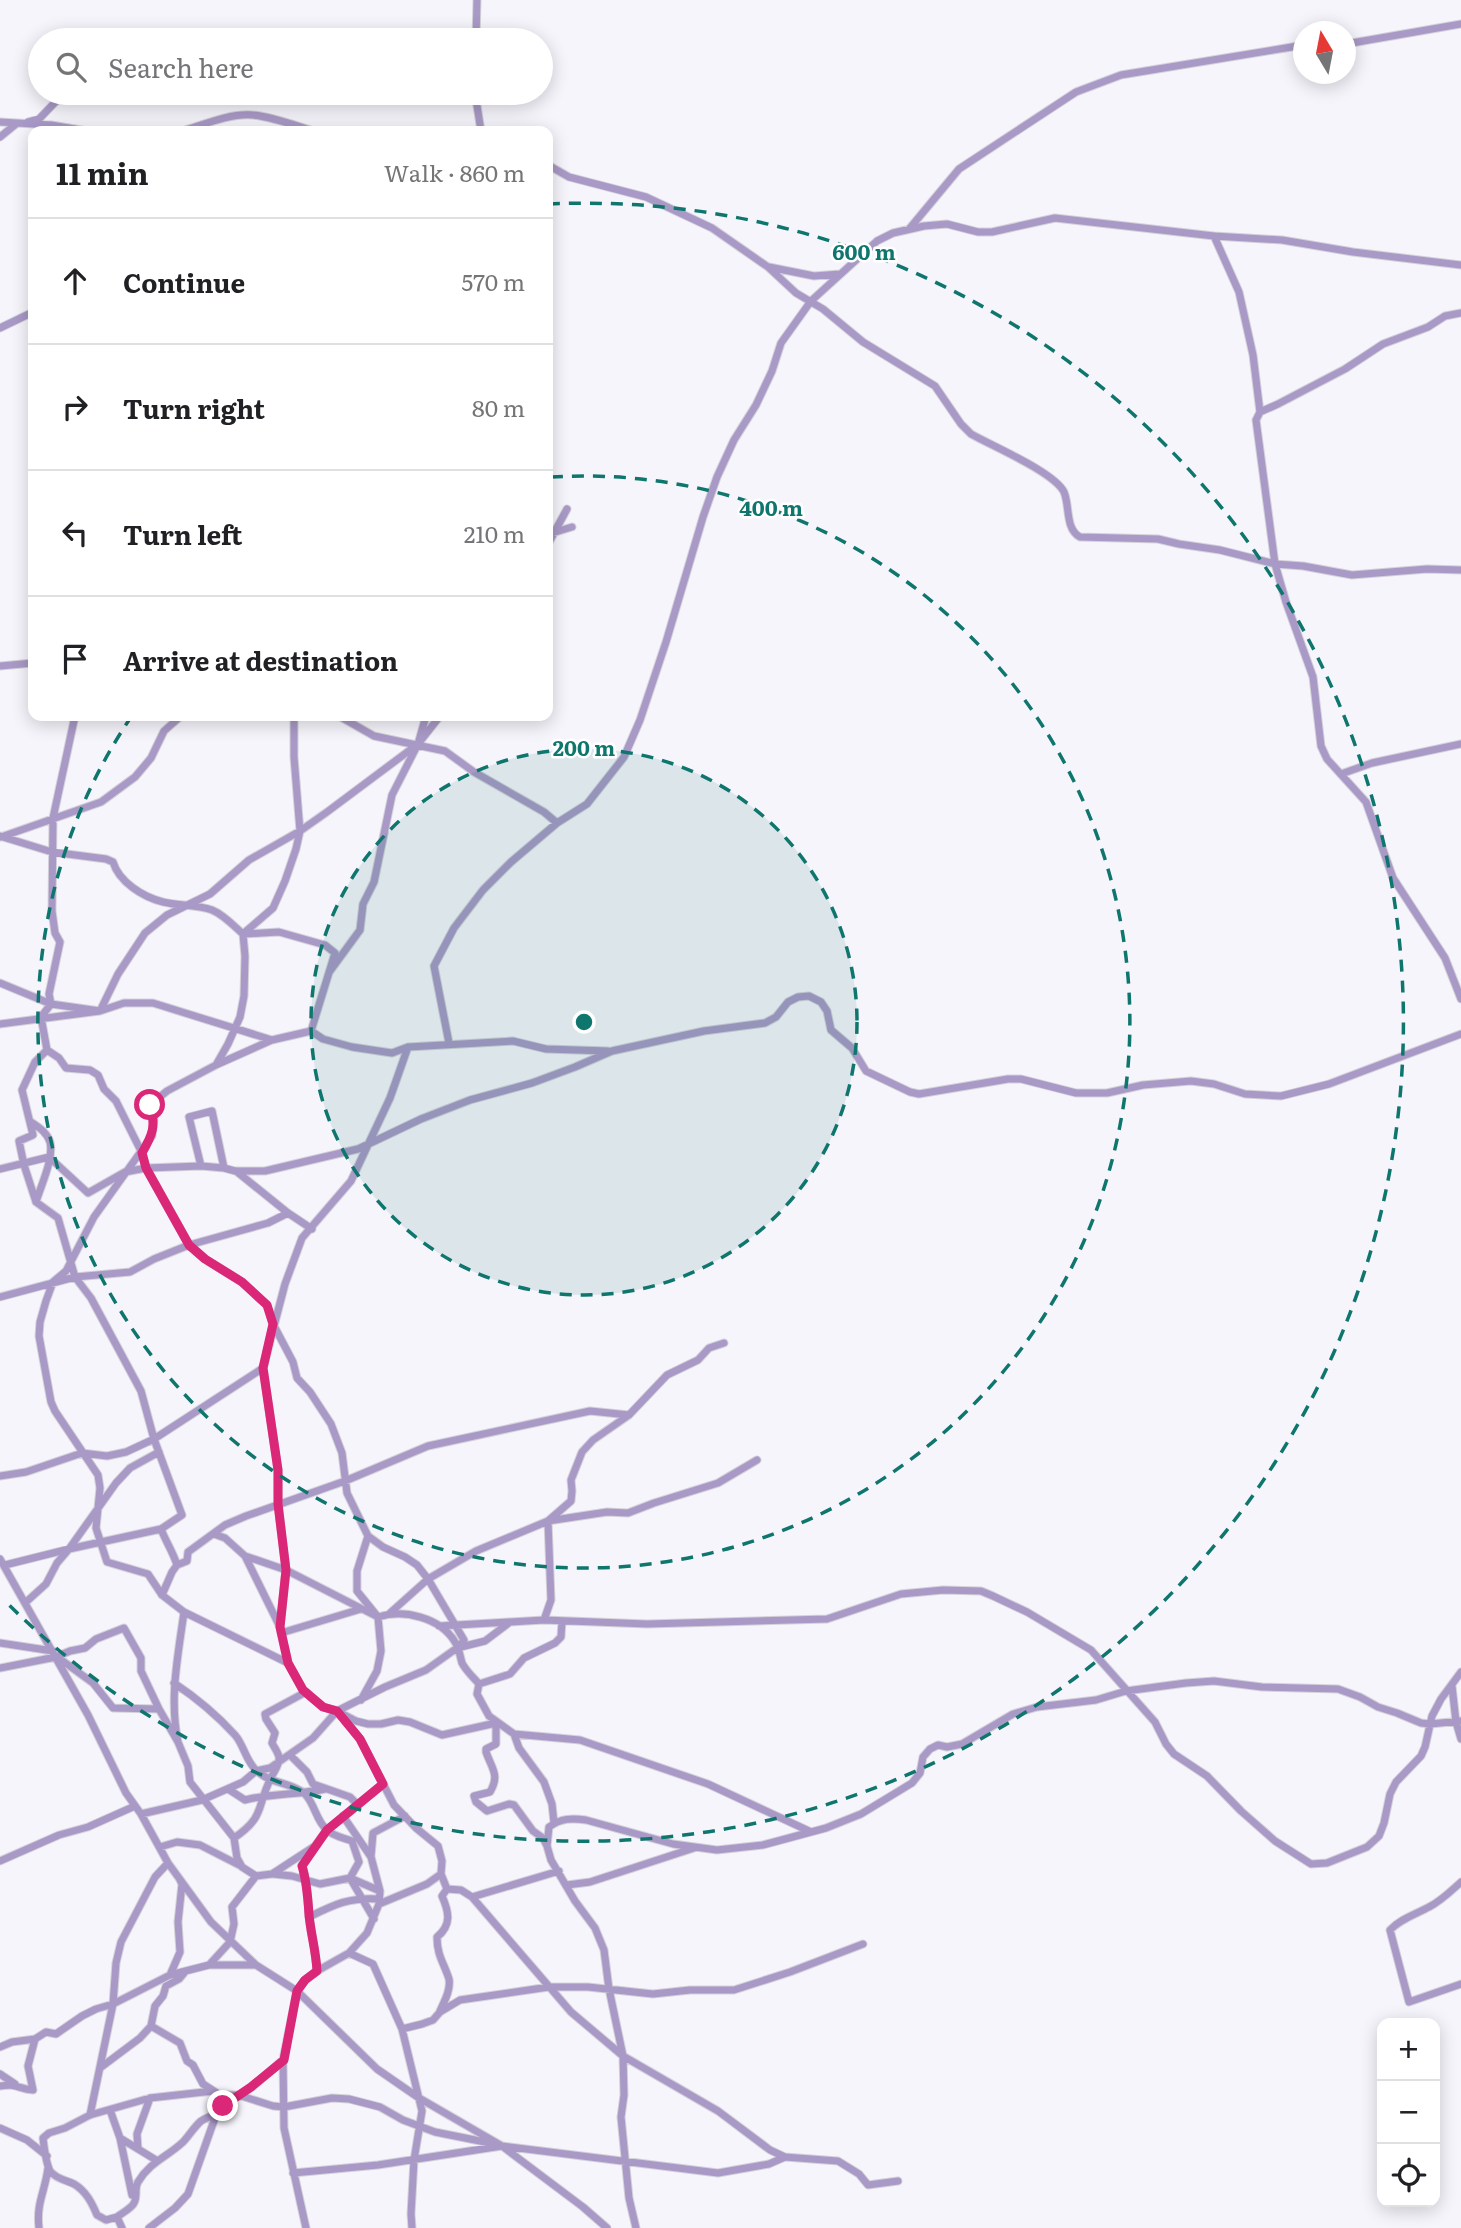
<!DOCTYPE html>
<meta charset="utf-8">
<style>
:root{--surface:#fff;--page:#f2f2f2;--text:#202124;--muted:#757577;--line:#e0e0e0}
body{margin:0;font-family:Literata,serif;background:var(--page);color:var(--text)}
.controls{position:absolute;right:21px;bottom:21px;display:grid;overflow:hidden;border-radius:14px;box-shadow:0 4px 18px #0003}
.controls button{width:63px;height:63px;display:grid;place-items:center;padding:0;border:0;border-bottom:2px solid var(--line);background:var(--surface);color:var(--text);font:35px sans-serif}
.compass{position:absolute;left:1293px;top:21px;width:63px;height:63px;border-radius:50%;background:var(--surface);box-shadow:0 4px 18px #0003;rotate:350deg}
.stop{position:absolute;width:21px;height:21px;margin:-16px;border:5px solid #db2777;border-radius:50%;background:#fff}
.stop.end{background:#db2777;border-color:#fff;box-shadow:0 2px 7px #0008}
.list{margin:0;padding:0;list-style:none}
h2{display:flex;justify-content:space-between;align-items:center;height:91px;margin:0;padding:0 28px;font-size:30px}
h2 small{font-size:23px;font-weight:400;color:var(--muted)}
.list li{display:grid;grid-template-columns:46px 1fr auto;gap:21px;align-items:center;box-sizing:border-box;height:126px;padding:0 28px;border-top:2px solid var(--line)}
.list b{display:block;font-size:26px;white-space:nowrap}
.list em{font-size:23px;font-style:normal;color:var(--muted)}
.icon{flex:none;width:38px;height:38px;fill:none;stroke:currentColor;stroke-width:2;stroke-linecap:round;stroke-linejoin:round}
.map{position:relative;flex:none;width:1461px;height:2228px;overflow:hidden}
.search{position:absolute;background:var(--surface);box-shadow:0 4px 18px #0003;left:28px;top:28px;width:525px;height:77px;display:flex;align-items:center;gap:18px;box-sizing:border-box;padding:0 24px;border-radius:38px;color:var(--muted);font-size:26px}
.panel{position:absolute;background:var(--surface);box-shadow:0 4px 18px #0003;left:28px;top:126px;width:525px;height:595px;border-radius:14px}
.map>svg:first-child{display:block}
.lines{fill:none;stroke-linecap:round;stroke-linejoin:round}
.street-casing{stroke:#d4d1d9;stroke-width:9}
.street{stroke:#a999c7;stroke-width:7}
.route{stroke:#db2777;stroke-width:9}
.ring{fill:none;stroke:#0f766e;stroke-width:3.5;stroke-dasharray:12 9}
.centre{fill:#0f766e;stroke:#fff;stroke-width:3.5}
.ring-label{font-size:21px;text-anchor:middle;font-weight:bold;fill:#0f766e;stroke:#fff;stroke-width:5;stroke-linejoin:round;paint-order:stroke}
</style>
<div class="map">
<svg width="1461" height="2228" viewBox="0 0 1461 2228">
<rect width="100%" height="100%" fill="#f7f5fc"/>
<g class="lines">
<!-- street casing -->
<g class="street-casing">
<path id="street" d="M476,40L477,0
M1346,44L1461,24
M475,93L481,131
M0,122L51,125L87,131
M28,122L39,119L64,93
M183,131C205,124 230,113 253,115C273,117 294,125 313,131
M0,137L16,124
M548,165L569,177L646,197L712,228L768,267L796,293L823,309L863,342L935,386L961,424L971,434C992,446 1054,472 1064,492C1070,506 1065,529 1080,537L1158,539L1179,544L1220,550L1275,564L1303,566L1352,575L1427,569L1461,570
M910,228L959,169L1076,92L1121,75L1304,45
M1214,236L1239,292L1253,355L1260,412L1256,420L1275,564L1286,602L1313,677L1321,746L1327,759L1366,802L1393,878L1445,958L1461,999
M769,267L814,276L840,274
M0,328L33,312
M1260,412L1278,404L1345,369L1383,344L1428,327L1445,316L1461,313
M552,533L572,527
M548,544L567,509
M0,666L33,663
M339,716L374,736L445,751L474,772L544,812L557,823
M1341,774L1372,763L1461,744
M0,836L52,852L106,859L113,862C119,882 143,897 163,902C179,906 196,904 212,910C224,915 234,926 243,934L245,956L244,996L240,1017L228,1044L216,1065L167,1091L150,1105L154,1120L152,1136L94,1217L66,1271L53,1282L46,1301L40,1322L39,1336L51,1402L55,1411L98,1475L100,1488L96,1528L107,1562L148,1574L162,1595L184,1612C178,1656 169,1698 178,1742
M1,837L101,802L135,777L151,758L164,731L181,716
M243,934L273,908L285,881L296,849L300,831L294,757V716
M244,934L279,932L325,945L335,953L311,1031
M330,971L360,930L363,904L374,882L392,795L418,744L426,716
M0,983L51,1004L100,1011L118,974L145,933L167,915L210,894L249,860L300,831L327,812L418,744L440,716
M0,1024L100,1011L124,1003H153L272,1040L311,1031L323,1039L352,1047L392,1053L408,1047L513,1041L546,1049L608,1051
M449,1043L434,966L454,928L483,890L511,862L557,823L587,804L624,757L640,720L666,642L703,517L717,477L734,440L756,405L772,371L781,343L811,301L877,241L893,233L924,226L947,224L978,232H992L1055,218L1214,236L1282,240L1353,252L1461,265
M408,1047L390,1098L351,1181L302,1238L285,1284L263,1368L278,1470V1504L286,1570L280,1627L288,1663L303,1690L323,1707L337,1711L356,1721L368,1724H381L398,1720L410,1722L442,1735L496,1723
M47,1050L59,1058L66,1068L90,1070L98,1075L104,1089L116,1101L142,1153L146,1168L189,1245L205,1259L242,1282L267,1305L273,1324L293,1362L297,1378L310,1392L331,1424L342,1453L347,1493L368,1536L357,1571V1591L378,1617L381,1651L377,1671L361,1700
M216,1065L272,1040
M31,1122C38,1127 47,1132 50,1142C54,1159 41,1185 36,1202
M201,1166L189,1117L212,1111L224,1168
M0,1169L49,1157L88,1193L125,1172L146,1168L201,1166L224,1168L235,1171H265L358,1149L421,1119L470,1100L532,1083L575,1067L612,1051L704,1031L765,1023L776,1017L788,1002L798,997L809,996L821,1002L827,1011L831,1030L852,1048L866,1071L910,1092L919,1094L1008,1079H1021L1076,1093H1107L1143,1085L1191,1081L1214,1084L1245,1094L1281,1096L1329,1084L1461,1034
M236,1171L288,1213L312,1229
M0,1297L75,1277L130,1272L154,1259L189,1245L268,1223L288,1213
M0,1476L26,1472L82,1453L107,1456L126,1452L154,1439L263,1368
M161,1529C166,1542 173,1552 177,1565L172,1572L162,1595
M214,1534L225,1538L245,1556L280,1627
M368,1536L383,1547L405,1557L417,1565L428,1579L464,1640L458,1648
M245,1556L286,1570L378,1617C403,1609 440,1617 455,1642C459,1648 460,1656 462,1663C466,1671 474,1678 479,1684L477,1694L489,1716L514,1734L580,1740L708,1784L809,1831
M0,1559L88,1715L126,1793L141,1814L168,1863L211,1922L256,1965L297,1991L377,2069L419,2098L502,2146L583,2207L607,2228
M5,1565L69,1549L116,1483L130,1468L159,1452
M177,1565L187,1561L188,1552L225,1525L246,1516L345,1481L428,1446L590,1411L629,1415
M25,1603L46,1584L57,1563L69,1549L161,1529L182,1515L154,1439L141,1391L91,1298L75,1277L58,1218L36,1202L24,1165L19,1141L33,1135L22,1090L35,1062L47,1050L41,1017L51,1004L49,994L60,942L55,933L52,911L53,818L75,716
M184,1612L288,1663
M390,1613L428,1579L476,1551L548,1521L571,1501L572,1491L571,1480L582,1452L593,1440L629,1415L667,1375L698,1360L709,1348L724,1343
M544,1620L551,1600L548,1521L607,1512L628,1513L654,1503L718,1483L757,1460
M439,1626L509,1622
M281,1633L361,1609
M0,1643L53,1651
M60,1659L93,1683L113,1708L159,1709
M0,1668L56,1657L70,1651L85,1648L96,1639L124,1628L141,1658V1671L159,1709L178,1742L188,1766L190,1782L234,1838L237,1858L242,1867L256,1876
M174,1683C198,1699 215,1713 235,1735C244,1745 246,1762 257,1771C270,1784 292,1782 305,1794C315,1804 316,1821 327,1830C333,1836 344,1838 352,1841L359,1862L350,1878L374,1919
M479,1684L510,1674L524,1658L555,1643L561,1637L562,1621
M1452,1686L1456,1722L1461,1739
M340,1714L360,1739L394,1805L416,1828L438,1846L442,1861L441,1874
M496,1723V1744L486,1749V1752C492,1769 500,1775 490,1792L474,1796L476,1802L487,1811L509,1804L514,1805L533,1831L543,1838L547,1846
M514,1734L519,1748L544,1782L552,1804L554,1823
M290,1755L307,1772L313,1784L350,1797L358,1805
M228,1789L245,1800C271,1793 298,1795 325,1789
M141,1814L202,1800L243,1782L256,1771L270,1768L313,1738L337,1711L385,1687L426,1670L457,1648L485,1641L510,1622L544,1620L647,1624L827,1619L901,1594L943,1590L981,1591L993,1596L1027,1612L1091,1650L1155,1722L1166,1744L1174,1754L1207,1776L1241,1811L1275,1841L1311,1864L1327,1863L1367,1847L1379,1836L1384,1823L1390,1794L1396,1782L1421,1756L1425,1747L1432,1716L1441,1699L1461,1672
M234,1838C266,1816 256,1807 271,1778C274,1771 280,1765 279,1757C278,1752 274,1747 272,1743L275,1733L266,1719L265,1714L306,1692
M160,1847L177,1842L200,1845L241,1866
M312,1850L302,1865C307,1882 308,1898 309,1915C311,1935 316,1951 317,1971
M371,1856L373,1833L405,1816
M0,1861L59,1835L88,1827L135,1806
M273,1874L292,1876L320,1884L350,1878L380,1891
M1461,1882C1451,1891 1441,1901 1429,1907C1416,1914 1400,1919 1390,1930L1409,2002L1461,1984
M567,1885L590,1882L694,1848
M472,1897L559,1871
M379,1904L427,1884L441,1874L447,1889L461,1890L472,1897L571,2012L623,2056L718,2111L770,2150L785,2157L838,2161L859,2174L868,2185L898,2181
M309,1917C335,1904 350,1897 379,1899
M349,1953L373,1964L402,2029L422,2024L433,2020L440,2012L460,2000L549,1987H588L653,1994L690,1990H734L790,1972L863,1944
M209,1965L230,1942L234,1924L232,1907L256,1876L272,1874L315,1846L327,1830L383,1784
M170,1975L180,1952L178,1922L182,1884L180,1880
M440,2011C444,2002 451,1990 449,1979C444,1963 437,1956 437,1937C452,1925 449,1912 442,1896L447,1889
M151,2026L180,2043L187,2061L193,2065L203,2084L220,2095H238L273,2106L284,2107L332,2098L349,2099L380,2107L403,2120L435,2132L495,2144
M402,2029L422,2111L414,2160L411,2214L412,2228
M0,2047L12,2042L35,2039
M100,2068L140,2038L151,2026L155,2006L163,1996L166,1986L179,1979L184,1973
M0,2074L15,2084
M0,2086C16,2083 19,2089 33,2090L28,2066L35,2039L46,2032L56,2034L82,2016L96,2009L113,2004L170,1975L209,1965H255
M150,2098L137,2134L138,2149L156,2160
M110,2110L120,2138L138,2149
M90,2115L113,2004L116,1963L121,1942L155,1877L168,1863
M0,2128L27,2140L47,2156
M120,2138L132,2195
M293,2173L378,2165L502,2146L718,2173L769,2164L785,2157
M117,2217C122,2213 132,2208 134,2203C138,2196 134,2189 138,2182C150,2162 167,2157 183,2142C189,2136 194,2127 201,2121C206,2118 210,2116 216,2115
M39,2228C36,2203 45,2192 48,2168
M122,2228L117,2217L106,2220L97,2215C92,2203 86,2191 74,2184C66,2180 56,2179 50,2171C46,2163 44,2147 43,2138L49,2133L65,2128L90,2115L150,2098L213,2091
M149,2228L175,2208L188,2194L216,2115L223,2106L252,2087L283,2060
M306,2228L284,2128L283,2060L297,1991L305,1980L317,1971L349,1953L367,1933L379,1904L380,1891L371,1857L343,1816
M636,2228L629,2198L621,2117L624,2095L623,2056L609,1989L604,1950L595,1928L575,1901L551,1860L547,1846L549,1827C561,1818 572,1818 586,1820L673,1844L717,1850L763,1845L826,1828L861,1814L912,1783L920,1773L923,1757L930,1749L938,1745L947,1747L962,1744L1013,1714L1037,1707L1096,1700L1126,1691L1186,1683L1214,1681L1262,1687L1338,1689L1360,1697L1378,1707L1397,1713L1421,1723L1430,1724L1461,1721"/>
</g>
<!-- street -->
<use href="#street" class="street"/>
</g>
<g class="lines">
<!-- route -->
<path class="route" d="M150,1105C156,1126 153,1134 142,1153L146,1168L189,1245L205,1259L242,1282L267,1305L273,1324L263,1368L278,1470V1504L286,1570L280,1627L288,1663L303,1690L323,1707L337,1711L360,1739L383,1784L327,1830L302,1866C307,1882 308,1898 309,1915C311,1935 316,1951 317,1971L305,1980L297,1991L284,2060L251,2087L223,2106"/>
</g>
<!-- distance rings -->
<circle cx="584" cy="1022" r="273" fill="#0f766e" fill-opacity=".12"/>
<g class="ring">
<circle cx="584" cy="1022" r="273"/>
<path d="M551 477A546 546 0 1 1 131 717"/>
<path d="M548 204A819 819 0 1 1 5 1601"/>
</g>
<circle cx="584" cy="1022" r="10" class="centre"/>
<g class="ring-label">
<text x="864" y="260">600 m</text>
<text x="771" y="516">400 m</text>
<text x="584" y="756">200 m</text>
</g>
</svg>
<div class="controls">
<button>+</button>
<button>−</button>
<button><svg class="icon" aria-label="locate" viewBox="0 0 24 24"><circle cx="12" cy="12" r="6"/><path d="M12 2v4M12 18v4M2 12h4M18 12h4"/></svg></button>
</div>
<svg class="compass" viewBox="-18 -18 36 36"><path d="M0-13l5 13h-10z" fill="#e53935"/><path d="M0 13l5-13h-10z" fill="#757577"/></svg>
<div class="stop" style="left:150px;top:1105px"></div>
<div class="stop end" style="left:223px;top:2106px"></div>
<div class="search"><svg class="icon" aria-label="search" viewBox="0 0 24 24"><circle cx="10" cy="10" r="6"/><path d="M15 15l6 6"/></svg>Search here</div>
<section class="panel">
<h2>11 min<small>Walk · 860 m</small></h2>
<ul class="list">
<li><svg class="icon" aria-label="ahead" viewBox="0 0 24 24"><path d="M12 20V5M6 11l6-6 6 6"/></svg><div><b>Continue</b></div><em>570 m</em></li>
<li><svg class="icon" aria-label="right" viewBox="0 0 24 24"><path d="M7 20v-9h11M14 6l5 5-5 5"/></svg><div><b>Turn right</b></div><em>80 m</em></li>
<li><svg class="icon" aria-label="left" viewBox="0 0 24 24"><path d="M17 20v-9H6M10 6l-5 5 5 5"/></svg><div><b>Turn left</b></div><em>210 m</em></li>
<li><svg class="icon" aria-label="arrive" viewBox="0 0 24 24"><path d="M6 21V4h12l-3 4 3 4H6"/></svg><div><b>Arrive at destination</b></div></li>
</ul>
</section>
</div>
